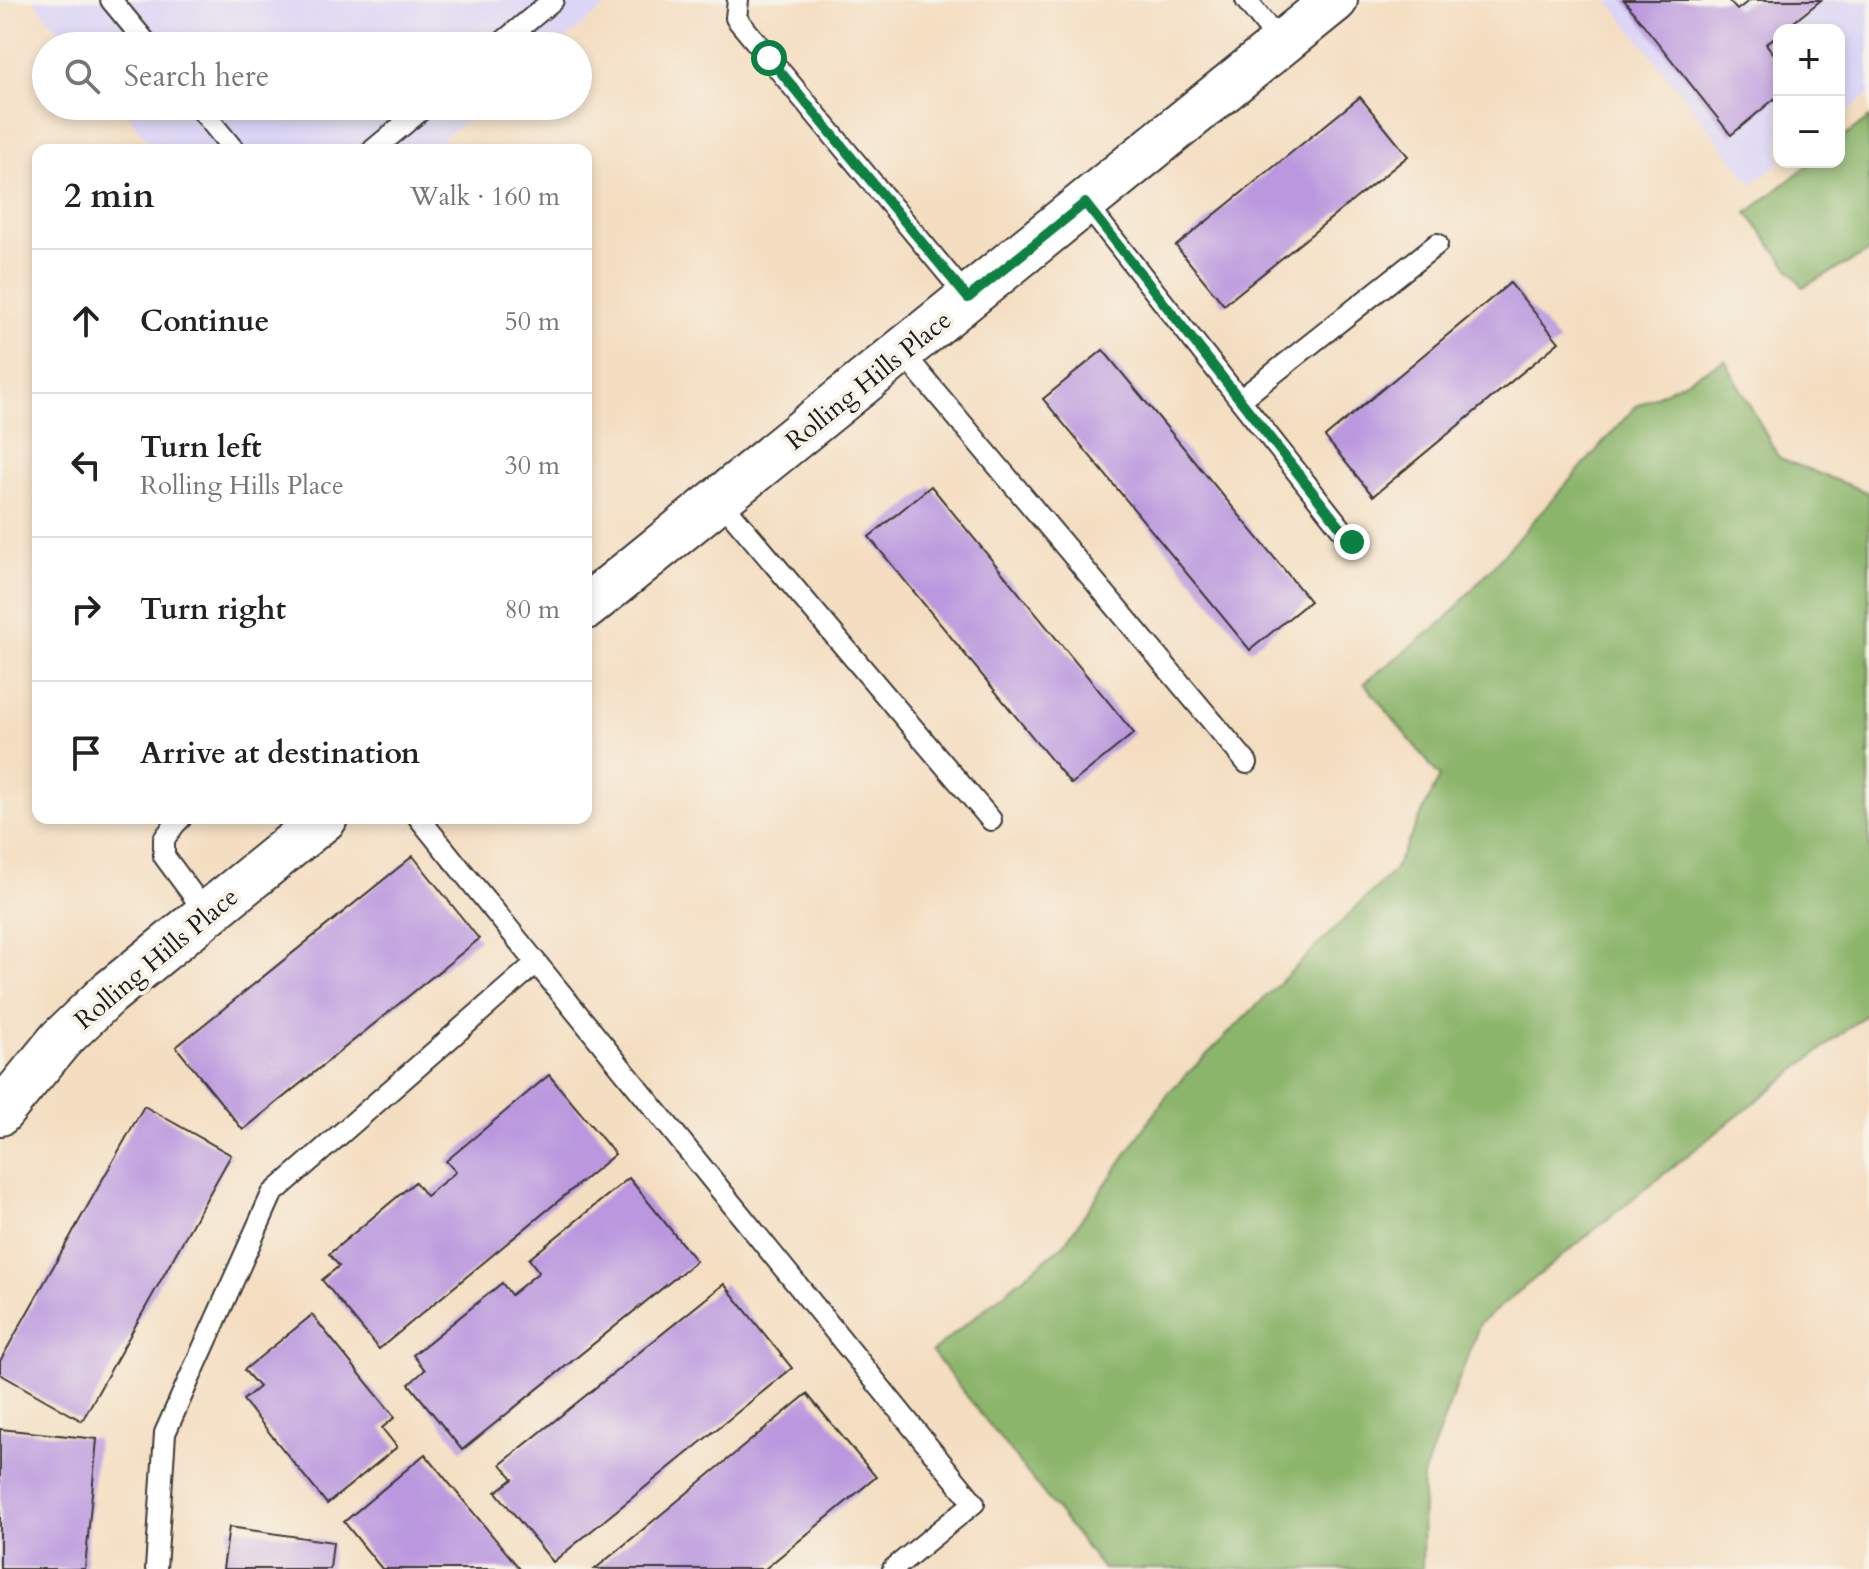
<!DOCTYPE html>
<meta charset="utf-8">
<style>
:root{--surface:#fff;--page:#f6f6f6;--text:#222;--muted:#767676;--line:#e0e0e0}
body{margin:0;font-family:Cardo,serif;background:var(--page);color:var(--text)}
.controls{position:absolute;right:24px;top:24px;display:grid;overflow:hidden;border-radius:16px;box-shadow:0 4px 12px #0003}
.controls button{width:72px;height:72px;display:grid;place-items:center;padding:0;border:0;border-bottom:2px solid var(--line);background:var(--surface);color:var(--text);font:40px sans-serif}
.stop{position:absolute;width:24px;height:24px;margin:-18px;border:6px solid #0b8043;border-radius:50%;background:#fff}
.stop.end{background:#0b8043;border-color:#fff;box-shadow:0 2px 8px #0008}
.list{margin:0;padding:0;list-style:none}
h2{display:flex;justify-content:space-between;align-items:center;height:104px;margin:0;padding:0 32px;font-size:34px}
h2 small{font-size:26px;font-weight:400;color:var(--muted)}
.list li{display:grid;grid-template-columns:52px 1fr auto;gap:24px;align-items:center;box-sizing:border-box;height:144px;padding:0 32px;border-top:2px solid var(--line)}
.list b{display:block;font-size:30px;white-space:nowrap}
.list p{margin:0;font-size:26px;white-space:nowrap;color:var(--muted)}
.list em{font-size:26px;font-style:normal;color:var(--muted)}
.icon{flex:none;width:44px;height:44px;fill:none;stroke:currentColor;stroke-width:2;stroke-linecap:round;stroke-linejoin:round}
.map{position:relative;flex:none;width:1869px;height:1569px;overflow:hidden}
.search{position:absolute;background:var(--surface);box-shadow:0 4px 12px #0003;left:32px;top:32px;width:560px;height:88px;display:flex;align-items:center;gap:20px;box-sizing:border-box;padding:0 28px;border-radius:44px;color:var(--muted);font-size:30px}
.panel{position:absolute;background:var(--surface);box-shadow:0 4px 12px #0003;left:32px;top:144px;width:560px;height:680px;border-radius:16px}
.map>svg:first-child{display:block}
.built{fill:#dcd6f6}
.forest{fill:#8cb56c;stroke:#546844;stroke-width:2}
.building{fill:#ba97de}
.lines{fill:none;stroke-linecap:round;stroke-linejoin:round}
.service-casing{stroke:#3c3935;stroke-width:24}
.tertiary-casing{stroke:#3c3935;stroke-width:48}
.service{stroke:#fff;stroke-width:20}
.tertiary{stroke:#fff;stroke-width:44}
.route{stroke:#0b8043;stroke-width:10}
.labels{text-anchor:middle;stroke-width:8;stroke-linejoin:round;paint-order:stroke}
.street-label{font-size:26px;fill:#1c1c1c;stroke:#f7f3e8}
</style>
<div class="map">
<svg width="1869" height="1569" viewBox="0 0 1869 1569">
<rect width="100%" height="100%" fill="#f7f3e8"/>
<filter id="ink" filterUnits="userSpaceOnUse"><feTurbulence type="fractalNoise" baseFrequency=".0125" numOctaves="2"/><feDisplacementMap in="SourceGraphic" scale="16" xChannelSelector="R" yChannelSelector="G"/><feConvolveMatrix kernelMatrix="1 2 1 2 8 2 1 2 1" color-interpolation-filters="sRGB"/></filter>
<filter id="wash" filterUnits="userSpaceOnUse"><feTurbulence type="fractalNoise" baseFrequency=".006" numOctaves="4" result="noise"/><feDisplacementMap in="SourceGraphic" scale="32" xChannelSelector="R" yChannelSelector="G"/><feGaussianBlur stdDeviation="1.8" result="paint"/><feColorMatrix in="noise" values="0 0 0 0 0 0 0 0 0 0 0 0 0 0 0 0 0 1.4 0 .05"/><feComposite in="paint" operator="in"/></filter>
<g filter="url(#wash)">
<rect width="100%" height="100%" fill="#f4dec1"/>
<!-- built -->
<path class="built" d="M33,0H614L557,46H71Z
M1608,0H1869V95L1839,118V30H1779V162H1781L1752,184Z
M120,106H483L429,150H156Z"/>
<!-- forest -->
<path class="forest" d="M1869,118V252L1803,287L1747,213L1812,162H1839V141Z
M1725,360L1779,458L1869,493V1012L1636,1196L1480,1323L1423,1476L1422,1569H1103L932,1352L1064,1244L1170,1091L1394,870L1440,777L1364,683L1445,620L1635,407Z"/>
<g id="blocks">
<!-- building -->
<path class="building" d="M1624,0H1728L1737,10L1750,0H1821L1784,30H1779V34L1766,44L1779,60V95L1731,135Z
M1360,97L1408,156L1224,305L1176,246Z
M1510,283L1559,342L1373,496L1325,437Z
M1103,350L1310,601L1250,650L1043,399Z
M931,486L1134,733L1071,784L869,537Z
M413,856L479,939L243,1130L176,1047Z
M549,1075L615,1154L379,1349L322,1280L339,1266L329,1254L415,1182L426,1196L456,1172L446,1161Z
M144,1106L231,1155L82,1421L0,1374V1361Z
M629,1178L696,1261L462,1450L409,1384L425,1370L413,1355L502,1283L511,1295L539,1272L529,1259Z
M724,1284L792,1368L553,1562L496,1492L513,1479L501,1464Z
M312,1315L395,1417L382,1428L397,1447L327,1504L243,1400L259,1387L244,1370Z
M807,1394L876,1477L765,1569H595Z
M0,1429L97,1439L85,1569H0Z
M425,1454L520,1569H382L344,1522Z
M229,1527L333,1542L330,1569H223Z"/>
</g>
</g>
<g filter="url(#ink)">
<use href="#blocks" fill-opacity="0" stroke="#3c3935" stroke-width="2"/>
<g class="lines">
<!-- service casing -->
<g class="service-casing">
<path id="service" d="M111,0L149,46
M738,0L736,18L968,298
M1246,0L1281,44
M498,46L553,0
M198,106L234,150
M373,150L426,106
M1085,203L1352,542
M902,352L1247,763
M1240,400L1437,244
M719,499L991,820
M181,818L175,824L164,839V856L207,914
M419,818L974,1503L893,1569
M156,1569L165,1433L272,1194L536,963"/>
</g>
<!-- tertiary casing -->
<g class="tertiary-casing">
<path id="tertiary" d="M586,607L1335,0
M0,1113L60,1040L108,994L325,818"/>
</g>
<!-- service -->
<use href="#service" class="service"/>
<!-- tertiary -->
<use href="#tertiary" class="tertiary"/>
</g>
</g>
<g class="lines" filter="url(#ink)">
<!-- route -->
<path class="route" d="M769,58L968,298L1085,203L1352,542"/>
</g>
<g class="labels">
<!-- street labels -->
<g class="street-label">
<text transform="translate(868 380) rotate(-39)" y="9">Rolling Hills Place</text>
<text transform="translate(156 958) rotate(-40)" y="9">Rolling Hills Place</text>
</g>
</g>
</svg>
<div class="controls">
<button>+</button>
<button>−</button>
</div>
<div class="stop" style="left:769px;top:58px"></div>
<div class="stop end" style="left:1352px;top:542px"></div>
<div class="search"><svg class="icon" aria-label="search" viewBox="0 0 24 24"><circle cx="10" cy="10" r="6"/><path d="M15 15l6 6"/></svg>Search here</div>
<section class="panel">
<h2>2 min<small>Walk · 160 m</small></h2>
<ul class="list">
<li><svg class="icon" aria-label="ahead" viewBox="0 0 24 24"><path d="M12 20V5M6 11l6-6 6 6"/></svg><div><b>Continue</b></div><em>50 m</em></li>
<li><svg class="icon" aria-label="left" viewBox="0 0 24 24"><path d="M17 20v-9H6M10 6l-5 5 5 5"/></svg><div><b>Turn left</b><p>Rolling Hills Place</p></div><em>30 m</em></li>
<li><svg class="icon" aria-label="right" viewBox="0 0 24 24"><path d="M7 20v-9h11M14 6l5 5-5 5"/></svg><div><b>Turn right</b></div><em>80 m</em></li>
<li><svg class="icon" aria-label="arrive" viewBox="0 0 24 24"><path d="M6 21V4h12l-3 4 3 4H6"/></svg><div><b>Arrive at destination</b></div></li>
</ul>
</section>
</div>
